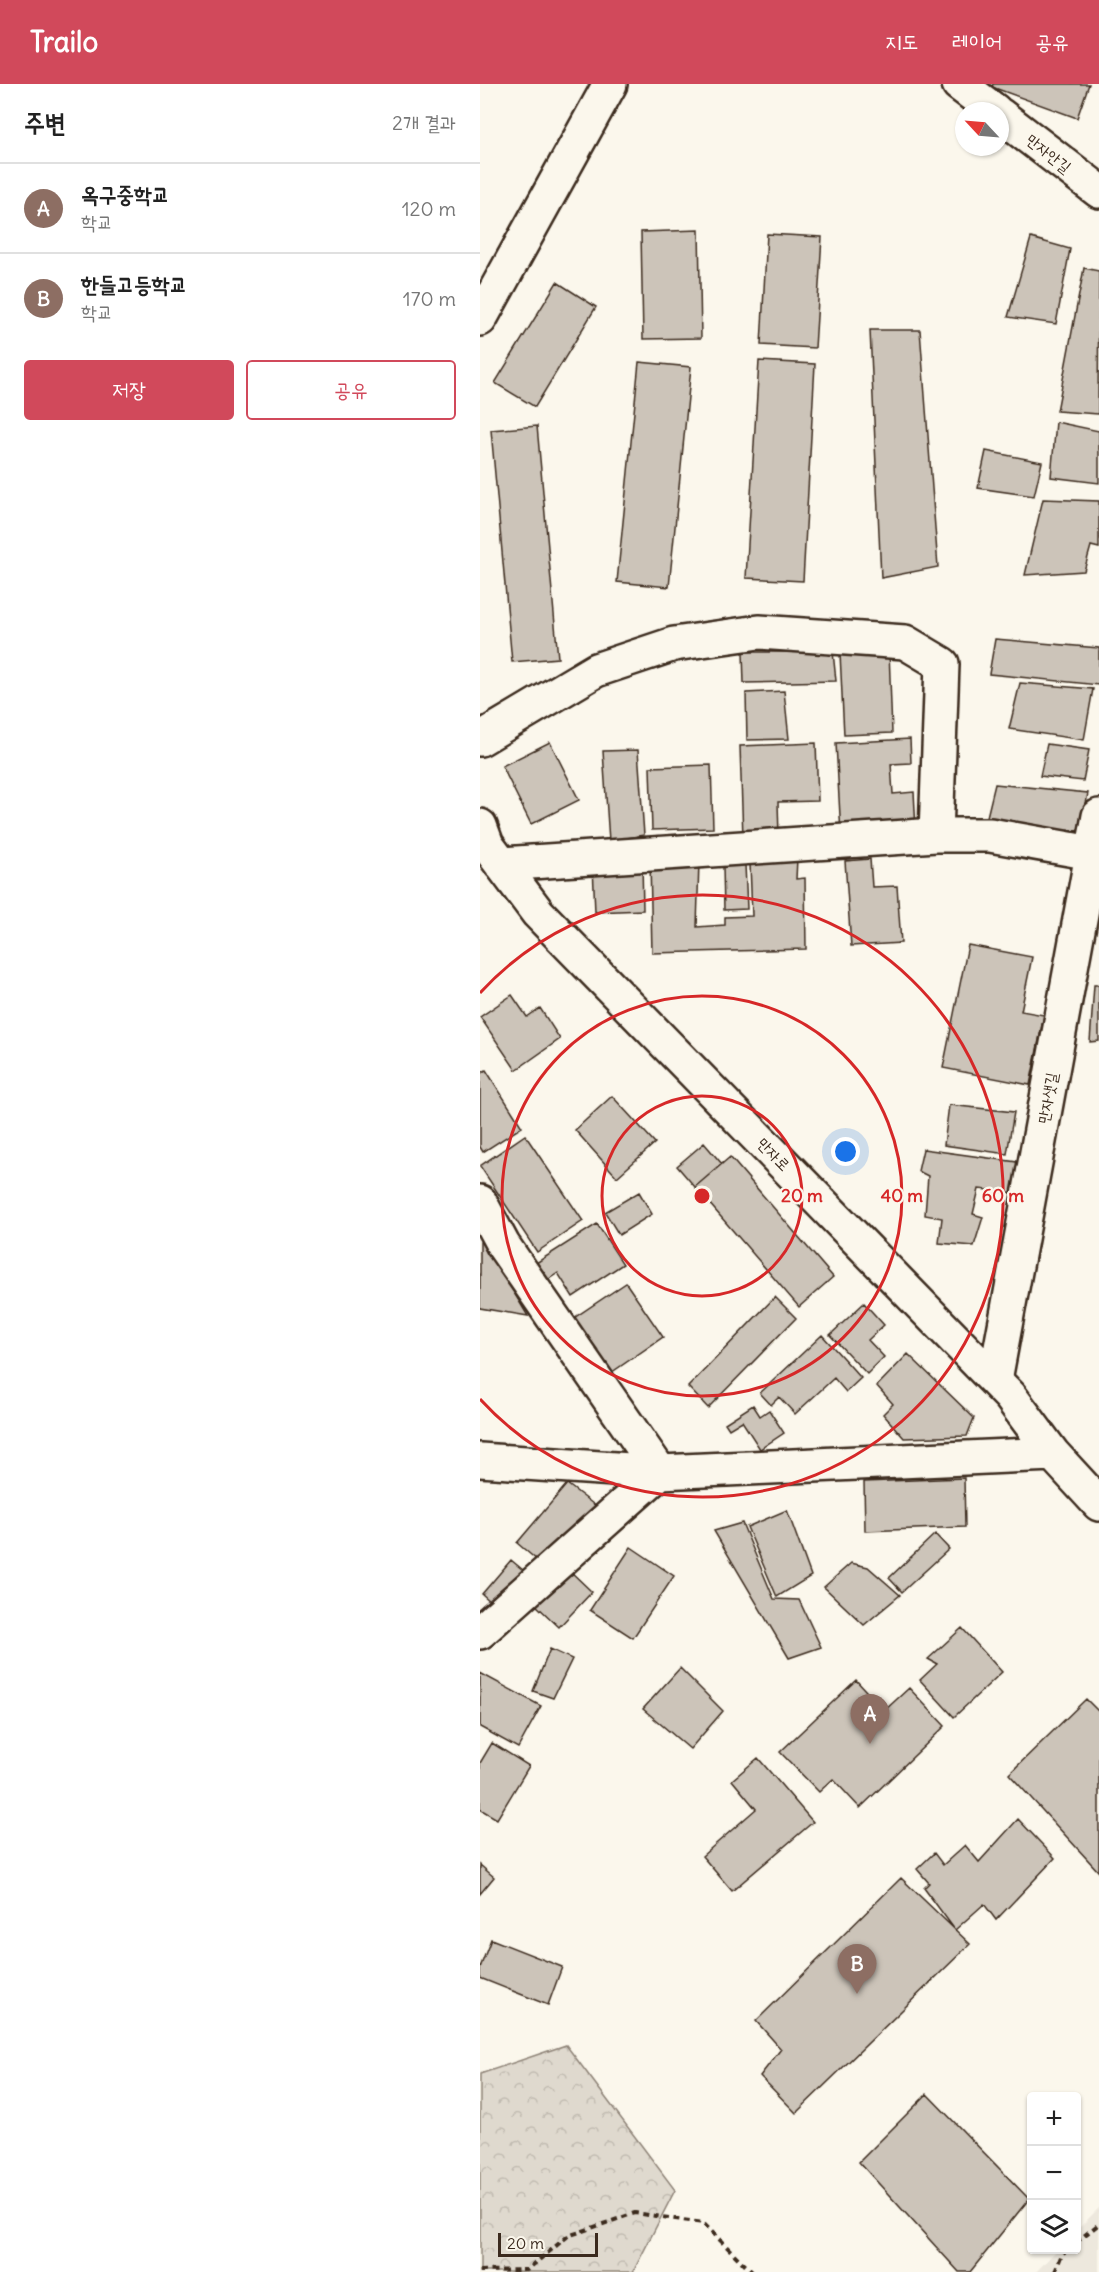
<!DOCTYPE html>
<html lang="ko">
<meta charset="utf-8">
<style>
:root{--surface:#fff;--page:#f2f2f2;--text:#222;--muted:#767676;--line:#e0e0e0;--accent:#d1495b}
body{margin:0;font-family:Delius,"Poor Story",sans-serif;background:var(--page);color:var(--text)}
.controls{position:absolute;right:18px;bottom:18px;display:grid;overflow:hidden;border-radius:6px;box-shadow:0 2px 4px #0004}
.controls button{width:54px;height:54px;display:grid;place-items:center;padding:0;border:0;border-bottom:2px solid var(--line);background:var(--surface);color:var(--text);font:30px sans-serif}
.compass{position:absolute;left:475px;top:18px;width:54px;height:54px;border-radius:50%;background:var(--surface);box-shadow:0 2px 4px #0004;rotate:296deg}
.scale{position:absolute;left:18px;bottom:15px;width:100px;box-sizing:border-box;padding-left:6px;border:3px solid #3b2a1e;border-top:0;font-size:16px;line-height:21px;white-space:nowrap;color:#3b2a1e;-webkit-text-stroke:4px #fbf7ec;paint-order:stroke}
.you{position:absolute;left:366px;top:1068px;width:21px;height:21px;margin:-15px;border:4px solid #fff;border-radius:50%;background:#1a73e8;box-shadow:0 0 0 9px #1a73e833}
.badge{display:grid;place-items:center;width:39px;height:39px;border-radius:50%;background:var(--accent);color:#fff;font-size:20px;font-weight:700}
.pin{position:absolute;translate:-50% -50px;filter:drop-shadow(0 2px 3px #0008)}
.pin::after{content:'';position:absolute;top:32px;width:21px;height:18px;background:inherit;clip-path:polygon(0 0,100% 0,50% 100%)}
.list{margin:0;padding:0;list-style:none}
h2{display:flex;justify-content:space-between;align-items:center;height:78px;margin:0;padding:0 24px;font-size:26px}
h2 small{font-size:20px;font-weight:400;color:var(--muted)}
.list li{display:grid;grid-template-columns:39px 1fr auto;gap:18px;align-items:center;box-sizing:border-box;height:90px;padding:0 24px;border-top:2px solid var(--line)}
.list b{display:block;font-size:22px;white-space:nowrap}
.list p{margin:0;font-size:20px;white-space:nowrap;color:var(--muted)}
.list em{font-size:20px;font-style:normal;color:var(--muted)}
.actions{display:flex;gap:12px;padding:18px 24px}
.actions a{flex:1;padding:14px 0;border:2px solid var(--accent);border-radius:6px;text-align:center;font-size:21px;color:var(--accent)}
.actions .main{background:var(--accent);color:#fff}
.icon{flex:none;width:33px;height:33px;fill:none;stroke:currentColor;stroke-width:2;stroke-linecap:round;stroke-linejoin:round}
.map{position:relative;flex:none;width:619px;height:2188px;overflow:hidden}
header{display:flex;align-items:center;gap:36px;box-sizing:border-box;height:84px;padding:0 30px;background:var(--accent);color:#fff}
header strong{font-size:28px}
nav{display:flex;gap:33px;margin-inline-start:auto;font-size:21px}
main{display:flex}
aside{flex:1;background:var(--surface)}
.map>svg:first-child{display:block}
.built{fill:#ede8dd}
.forest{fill:url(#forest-crowns);stroke:#8d8276;stroke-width:1.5}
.building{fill:#ccc4b9;stroke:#3b2a1e;stroke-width:1.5}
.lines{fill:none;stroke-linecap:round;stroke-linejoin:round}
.minor-casing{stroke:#3b2a1e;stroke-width:38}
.path{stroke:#3b2a1e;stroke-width:4;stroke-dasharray:6 4.5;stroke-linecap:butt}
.minor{stroke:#fbf7ec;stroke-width:33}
.ring{fill:none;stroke:#d62828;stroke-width:3}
.labels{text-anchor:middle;stroke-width:4.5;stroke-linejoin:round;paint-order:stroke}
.street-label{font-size:16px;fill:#3b2a1e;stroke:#fbf7ec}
.centre{fill:#d62828;stroke:#fbf7ec;stroke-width:3}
.ring-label{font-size:18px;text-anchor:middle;font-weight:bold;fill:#d62828;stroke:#fbf7ec;stroke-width:4.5;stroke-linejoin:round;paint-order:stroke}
</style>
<header>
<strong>Trailo</strong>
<nav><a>지도</a><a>레이어</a><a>공유</a></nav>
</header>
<main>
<aside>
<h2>주변<small>2개 결과</small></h2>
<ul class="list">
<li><span class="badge" style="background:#8d6e63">A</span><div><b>옥구중학교</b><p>학교</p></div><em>120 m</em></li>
<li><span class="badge" style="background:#8d6e63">B</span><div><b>한들고등학교</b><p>학교</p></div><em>170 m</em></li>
</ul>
<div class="actions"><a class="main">저장</a><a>공유</a></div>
</aside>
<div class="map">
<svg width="619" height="2188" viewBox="0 0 619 2188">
<defs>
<pattern id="forest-crowns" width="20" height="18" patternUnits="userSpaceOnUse" patternTransform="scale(1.5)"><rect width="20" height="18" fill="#dfd9ce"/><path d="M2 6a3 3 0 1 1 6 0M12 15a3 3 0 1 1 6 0" fill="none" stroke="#c0bab0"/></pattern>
</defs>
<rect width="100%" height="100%" fill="#fbf7ec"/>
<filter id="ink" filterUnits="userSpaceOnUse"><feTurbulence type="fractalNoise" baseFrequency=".0167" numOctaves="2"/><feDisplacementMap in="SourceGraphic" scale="12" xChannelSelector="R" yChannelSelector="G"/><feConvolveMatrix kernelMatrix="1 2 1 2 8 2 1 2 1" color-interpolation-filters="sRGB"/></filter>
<g filter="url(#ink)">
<!-- built -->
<path class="built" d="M619,2124V2188H556L577,2166H596L597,2146Z"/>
<!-- forest -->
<path class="forest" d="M86,1961L195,2106L153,2188H0V1990Z"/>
<!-- building -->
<path class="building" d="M513,0H609L597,34L512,3Z
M219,146L221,254L163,255L161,148Z
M287,150L342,153L335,264L281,261Z
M551,154L590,165L576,240L528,233Z
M604,184L619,187L618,330L577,327Z
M77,198L116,223L55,323L15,299Z
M390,246H440L458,483L401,494Z
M279,277L335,280L323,497L266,494Z
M159,278L211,283L189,503L137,498Z
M576,338L619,347V399L571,393Z
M57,342L78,574L32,578L11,346Z
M506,367L562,378L554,412L498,404Z
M563,415L619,417V464L611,462L604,487L545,491Z
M515,555L619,564V601L509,590Z
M409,567L412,649L364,651L360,569Z
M263,568H353L356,597L264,599Z
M540,599L613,605L604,656L529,645Z
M304,607L309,655L267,656L266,609Z
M430,655L431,679L411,680L413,710L434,708L436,746L361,750L356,659Z
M70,658L99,716L51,740L22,682Z
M336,659L338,717L298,718L299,753L263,754L260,662Z
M567,660L609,666L603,697L560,692Z
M158,666L164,751L129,757L123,667Z
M231,681L233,744L172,746L170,683Z
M515,700L608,709L601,747L505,741Z
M317,774L316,795L325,794L326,865L172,869L170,776L219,777L217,843L245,841V833L272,832L270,779Z
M390,775L392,803L417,802L421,859L371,862L365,777Z
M162,780L163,826L115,828L113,782Z
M265,781L267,825L244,826L243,782Z
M488,861L552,873L541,927L564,931L550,1001L463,984Z
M614,901H619V957L610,958Z
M32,911L47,933L60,924L80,955L36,986L0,933Z
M6,986L42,1043L3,1068L0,1063V990Z
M132,1012L175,1059L137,1093L95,1046Z
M469,1021L534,1028L527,1070L464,1061Z
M45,1051L103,1137L57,1168L0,1082Z
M224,1059L242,1080L215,1103L197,1082Z
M443,1065L544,1079L537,1109L499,1105L493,1130L503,1133L494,1162L459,1159L462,1134L445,1131L448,1092L438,1087Z
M250,1073L353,1193L319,1223L215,1103Z
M159,1108L172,1130L139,1151L125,1128Z
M117,1140L143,1180L93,1213L78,1189L66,1197L56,1179Z
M3,1157L48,1232L0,1224V1158Z
M146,1199L183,1253L122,1295L85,1240Z
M295,1213L316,1234L228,1324L208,1303Z
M384,1219L404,1241L388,1256L404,1273L387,1290L350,1251Z
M342,1251L381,1294L366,1308L354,1294L315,1330L299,1313L291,1321L280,1309Z
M428,1270L494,1334L487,1352L424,1354L403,1330L413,1320L397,1302Z
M273,1321L280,1332L289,1326L304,1349L280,1365L262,1337L249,1345L245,1339Z
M484,1394L485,1443L385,1447L384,1398Z
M87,1400L117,1423L65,1483L37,1459Z
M307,1426L331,1492L297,1513L267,1443Z
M262,1439L294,1515L319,1516L341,1563L309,1574L234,1447Z
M455,1450L469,1465L422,1508L409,1494Z
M151,1463L194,1492L153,1554L110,1526Z
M31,1476L49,1491L20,1526L2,1510Z
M371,1479L388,1483L420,1511L384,1541L344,1503Z
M88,1485L112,1508L79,1543L55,1520Z
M482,1544L522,1588L474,1633L440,1596L457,1580L448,1575Z
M70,1565L92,1575L73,1614L53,1607Z
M200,1584L243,1627L210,1665L163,1625Z
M0,1589L61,1622L38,1664L0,1643Z
M376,1596L404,1627L429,1604L465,1642L380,1724L353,1695L339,1708L300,1668Z
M606,1615L619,1628V1788L529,1690Z
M12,1659L49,1682L17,1735L0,1725V1679Z
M278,1674L333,1738L252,1807L222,1772L276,1725L252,1696Z
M538,1735L575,1774L516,1836L504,1820L475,1846L444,1804L449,1799L437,1785L454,1769L463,1781L485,1761L499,1778Z
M0,1781L14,1793L0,1810Z
M421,1794L490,1860L316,2029L280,1992L301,1965L276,1937Z
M11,1855L82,1883L68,1921L0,1894V1884Z
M447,2010L549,2115L490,2188H479L379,2078Z"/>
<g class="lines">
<!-- minor casing -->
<g class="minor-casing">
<path id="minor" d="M479,0L515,27
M520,31L619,107
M0,235L130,0
M0,655L116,586L194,560L279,548L425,558L462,580L456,751
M0,742L7,761L58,829L530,1312L573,1370L619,1420
M21,780L456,751H510L612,769
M0,1118L23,1161L180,1388L0,1548
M515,1296L619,732
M0,1376L180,1388L573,1370"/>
</g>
<!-- path -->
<path class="path" d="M596,2158L619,2140
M0,2187L47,2186L88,2152L155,2129L223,2139L272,2188
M575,2188L582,2170L587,2166"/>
<!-- minor -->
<use href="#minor" class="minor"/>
</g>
</g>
<!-- distance rings -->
<g class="ring">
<circle cx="222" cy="1112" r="100"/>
<circle cx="222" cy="1112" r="200"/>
<path d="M0 909A301 301 0 1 1 0 1315"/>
</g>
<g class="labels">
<!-- street labels -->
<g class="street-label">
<text transform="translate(569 69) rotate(38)" y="6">만자안길</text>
<text transform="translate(567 1014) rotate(-80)" y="6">만자샛길</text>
<text transform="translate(294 1070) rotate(46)" y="6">만자로</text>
</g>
</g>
<circle cx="222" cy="1112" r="9" class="centre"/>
<g class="ring-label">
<text x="322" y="1118">20 m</text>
<text x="422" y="1118">40 m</text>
<text x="523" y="1118">60 m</text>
</g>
</svg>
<div class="controls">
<button>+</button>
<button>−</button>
<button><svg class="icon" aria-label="layers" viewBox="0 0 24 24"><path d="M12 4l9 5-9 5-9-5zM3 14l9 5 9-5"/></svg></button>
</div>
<svg class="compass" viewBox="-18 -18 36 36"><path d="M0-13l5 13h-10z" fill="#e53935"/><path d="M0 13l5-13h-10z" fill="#767676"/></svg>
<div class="scale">20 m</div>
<div class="you"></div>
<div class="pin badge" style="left:390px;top:1660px;background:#8d6e63">A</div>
<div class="pin badge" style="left:377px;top:1910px;background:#8d6e63">B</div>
</div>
</main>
